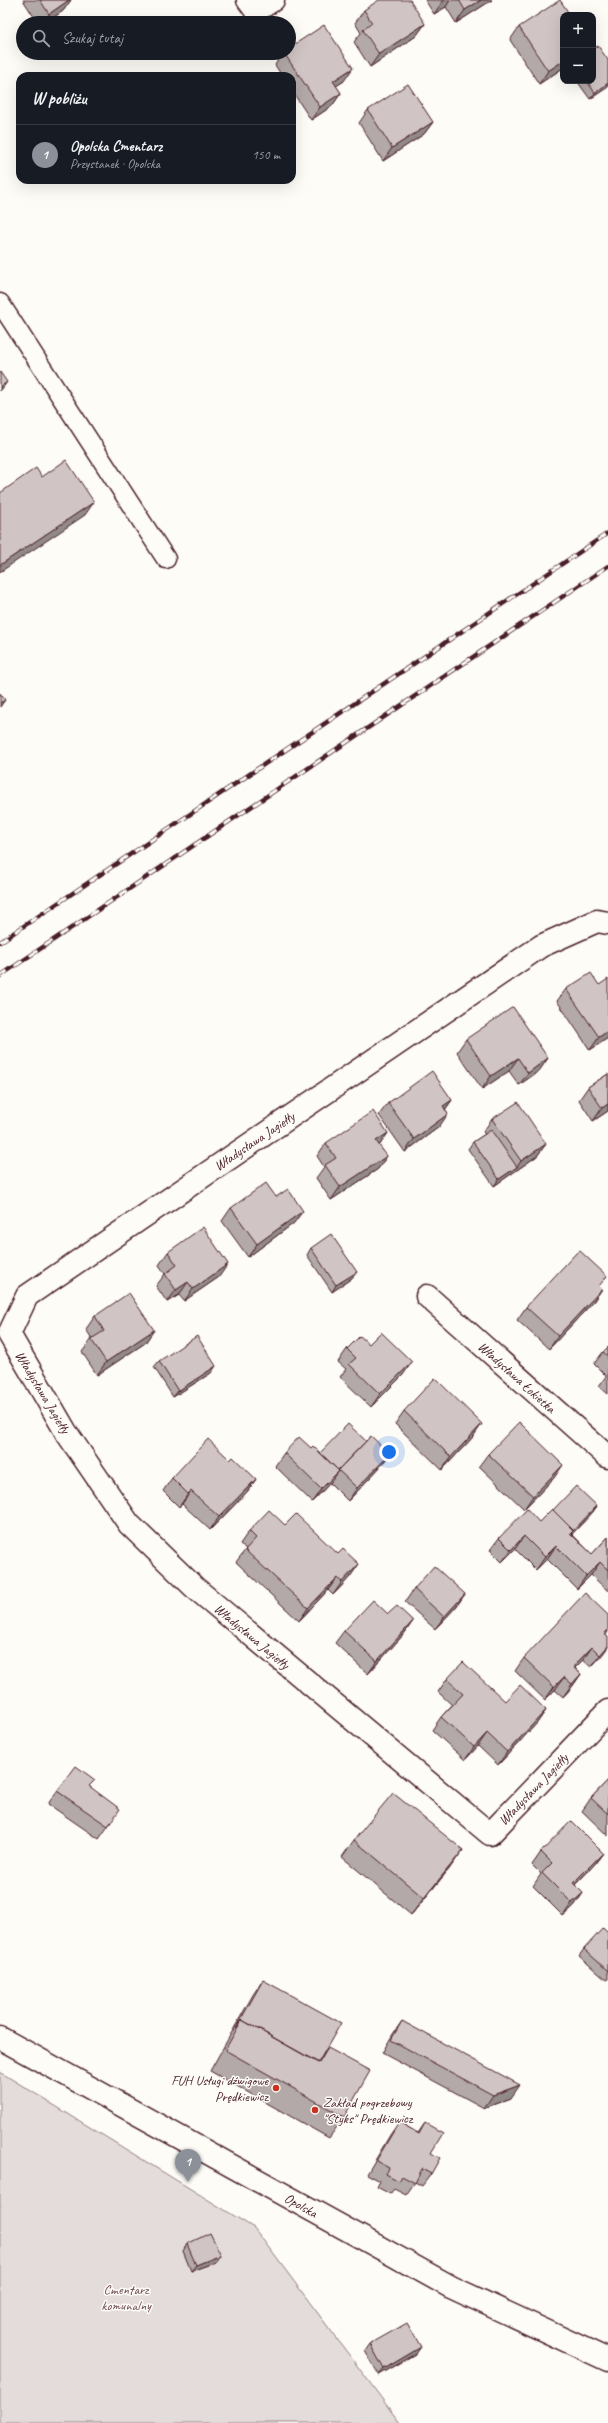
<!DOCTYPE html>
<html lang="pl">
<meta charset="utf-8">
<style>
:root{--surface:#171b24;--page:#242831;--text:#f1f3f6;--muted:#9ea1a6;--line:#363941;--accent:#8c9099}
body{margin:0;font-family:Caveat,sans-serif;background:var(--page);color:var(--text)}
.controls{position:absolute;right:12px;top:12px;display:grid;overflow:hidden;border-radius:8px;box-shadow:0 4px 16px #0002}
.controls button{width:36px;height:36px;display:grid;place-items:center;padding:0;border:0;border-bottom:1px solid var(--line);background:var(--surface);color:var(--text);font:20px sans-serif}
.you{position:absolute;left:389px;top:1452px;width:14px;height:14px;margin:-10px;border:3px solid #fff;border-radius:50%;background:#1a73e8;box-shadow:0 0 0 6px #1a73e833}
.badge{display:grid;place-items:center;width:26px;height:26px;border-radius:50%;background:var(--accent);color:#fff;font-size:13px;font-weight:700}
.pin{position:absolute;translate:-50% -33px;filter:drop-shadow(0 1px 2px #0008)}
.pin::after{content:'';position:absolute;top:21px;width:14px;height:12px;background:inherit;clip-path:polygon(0 0,100% 0,50% 100%)}
.list{margin:0;padding:0;list-style:none}
h2{display:flex;justify-content:space-between;align-items:center;height:52px;margin:0;padding:0 16px;font-size:17px}
h2 small{font-size:13px;font-weight:400;color:var(--muted)}
.list li{display:grid;grid-template-columns:26px 1fr auto;gap:12px;align-items:center;box-sizing:border-box;height:60px;padding:0 16px;border-top:1px solid var(--line)}
.list b{display:block;font-size:15px;white-space:nowrap}
.list p{margin:0;font-size:13px;white-space:nowrap;color:var(--muted)}
.list em{font-size:13px;font-style:normal;color:var(--muted)}
.icon{flex:none;width:22px;height:22px;fill:none;stroke:currentColor;stroke-width:2;stroke-linecap:round;stroke-linejoin:round}
.map{position:relative;flex:none;width:608px;height:2423px;overflow:hidden}
.search{position:absolute;background:var(--surface);box-shadow:0 4px 16px #0002;left:16px;top:16px;width:280px;height:44px;display:flex;align-items:center;gap:10px;box-sizing:border-box;padding:0 14px;border-radius:22px;color:var(--muted);font-size:15px}
.panel{position:absolute;background:var(--surface);box-shadow:0 4px 16px #0002;left:16px;top:72px;width:280px;height:112px;border-radius:12px}
.map>svg:first-child{display:block}
.green{fill:#e3dcda;stroke:#967e82}
.lines{fill:none;stroke-linecap:round;stroke-linejoin:round}
.lane-casing{stroke:#4a1f2b;stroke-width:21}
.street-casing{stroke:#4a1f2b;stroke-width:25}
.secondary-casing{stroke:#4a1f2b;stroke-width:25}
.lane{stroke:#fdfcf7;stroke-width:18}
.street{stroke:#fdfcf7;stroke-width:22}
.secondary{stroke:#fdfcf7;stroke-width:22}
.rail-casing{stroke:#4a1f2b;stroke-width:4.5}
.rail{stroke:#fdfcf7;stroke-width:3;stroke-dasharray:9;stroke-linecap:butt}
.wall{fill:#b3a9a9;stroke:#4a1f2b}
.shaded-wall{fill:#928a89;stroke:#4a1f2b}
.building{fill:#d0c5c4;stroke:#4a1f2b}
.poi-dot{fill:#c8321e;stroke:#fdfcf7;stroke-width:1.5}
.labels{text-anchor:middle;stroke-width:3;stroke-linejoin:round;paint-order:stroke}
.street-label{font-size:14px;fill:#4a1f2b;stroke:#fdfcf7}
.poi-label{font-size:14px;fill:#4a1f2b;stroke:#fdfcf7;text-anchor:end}
.park-label{font-size:14px;fill:#704e57;stroke:#fdfcf7}
</style>
<div class="map">
<svg width="608" height="2423" viewBox="0 0 608 2423">
<rect width="100%" height="100%" fill="#fdfcf7"/>
<filter id="ink" filterUnits="userSpaceOnUse"><feTurbulence type="fractalNoise" baseFrequency=".025" numOctaves="2"/><feDisplacementMap in="SourceGraphic" scale="8" xChannelSelector="R" yChannelSelector="G"/><feConvolveMatrix kernelMatrix="1 2 1 2 8 2 1 2 1" color-interpolation-filters="sRGB"/></filter>
<g filter="url(#ink)">
<!-- green -->
<path class="green" d="M0,2072L254,2228L400,2423H0Z"/>
<g class="lines">
<!-- lane casing -->
<g class="lane-casing">
<path id="lane" d="M0,303L166,559"/>
</g>
<!-- street casing -->
<g class="street-casing">
<path id="street" d="M248,0L256,11L273,0
M608,923L597,921L541,946L27,1296L9,1334L66,1432L129,1524L194,1587L490,1834L608,1711
M427,1296L608,1457"/>
</g>
<!-- secondary casing -->
<g class="secondary-casing">
<path id="secondary" d="M0,2038L451,2287L608,2360"/>
</g>
<!-- lane -->
<use href="#lane" class="lane"/>
<!-- street -->
<use href="#street" class="street"/>
<!-- secondary -->
<use href="#secondary" class="secondary"/>
<!-- rail casing -->
<g class="rail-casing">
<path id="rail" d="M0,942L608,533
M0,976L608,566"/>
</g>
<!-- rail -->
<use href="#rail" class="rail"/>
</g>
<!-- wall -->
<path class="wall" d="M23,0H71L63,11L45,23H38Z
M425,0H492L456,23L446,7L434,14Z
M364,10L425,24L416,36L370,67L354,42L361,33L355,23Z
M519,27L563,68L539,84L510,40Z
M283,53H289L344,81L336,86L341,93L332,106L311,120L292,91V76H282L275,65Z
M577,81H593L608,87L590,99Z
M368,110L433,122L424,134L383,161L359,123Z
M566,989L608,1038L590,1050L557,1001Z
M466,1039L548,1058L539,1071L519,1085L509,1071L482,1089L457,1052Z
M608,1074V1111L593,1121L579,1100L588,1087Z
M452,1100L445,1110L439,1127L405,1152L379,1115L388,1103Z
M492,1119L546,1144L537,1156L494,1186L468,1149L473,1142L485,1134L483,1132Z
M388,1133L379,1146L387,1156L378,1169L331,1200L316,1178L324,1167L317,1156L326,1143Z
M276,1197L294,1223L248,1257L222,1221L231,1208Z
M311,1248L352,1278L332,1292L307,1255Z
M168,1252L219,1277L184,1301L179,1295L167,1302L156,1286L165,1274L159,1265Z
M600,1287L602,1289L593,1302L549,1349L517,1320L526,1307Z
M95,1316L154,1330L145,1343L97,1375L82,1352L92,1339L86,1329Z
M369,1344L403,1375L371,1407L340,1377L346,1369L338,1362L347,1349Z
M608,1347V1394L599,1386L606,1376L594,1364L603,1352Z
M159,1361L211,1373L173,1397L154,1367Z
M404,1411L473,1437L442,1470L395,1424Z
M311,1448L320,1453L381,1466L348,1501L330,1483L312,1502L275,1466L284,1453Z
M488,1454L554,1478L524,1509L479,1466Z
M230,1460L256,1479L247,1492L210,1530L182,1504L179,1507L163,1491L172,1478Z
M597,1506L592,1513L572,1534L592,1554L608,1537V1591L591,1575L577,1589L547,1559L536,1570L515,1549L502,1562L490,1550L499,1538L539,1522L553,1510Z
M285,1525L338,1554L350,1577L333,1595L328,1590L299,1621L236,1562L246,1549L240,1544L249,1531Z
M414,1589L465,1594L456,1607L435,1629L405,1602Z
M388,1614L413,1621L404,1634L368,1674L335,1643L344,1631Z
M606,1635L603,1654L591,1667L583,1660L575,1668L581,1674L572,1687L563,1697L555,1690L545,1700L515,1671L524,1658Z
M447,1679L505,1701L546,1710L537,1723L498,1765L478,1746L465,1760L432,1730L441,1717L452,1705L438,1692Z
M608,1780V1836L582,1811L591,1798Z
M57,1791L111,1822L99,1839L48,1804Z
M354,1840L450,1868L411,1915L342,1857Z
M541,1852L603,1853L594,1865L575,1885L583,1893L574,1906L563,1916L533,1886L541,1874L532,1865Z
M608,1933V1979L606,1980L579,1956L584,1949Z
M263,1980L321,2058L328,2048L344,2117L329,2138L210,2071L254,1993Z
M402,2021L511,2098L484,2108L382,2053L393,2034Z
M399,2122L418,2133L425,2123L431,2153V2174L422,2186L415,2182L406,2195L394,2189L390,2194L377,2187L380,2181L367,2174L390,2135Z
M187,2244L221,2255L216,2262L191,2271L183,2251Z
M370,2344L416,2354L379,2375L365,2351Z"/>
<!-- shaded-wall -->
<path class="shaded-wall" d="M69,0H71L63,11L45,23H43L49,14Z
M445,0H450L446,7L434,14L443,1Z
M481,0H492L456,23L465,10Z
M425,24L416,36L370,67L379,54Z
M563,61V68L539,84L548,71Z
M353,68L344,81L324,94L333,81Z
M608,83V87L590,99L595,93Z
M341,93L332,106L311,120L320,107Z
M433,122L424,134L383,161L392,148Z
M7,382L2,389L0,391V387Z
M94,502L85,515L0,572V565Z
M5,700L0,707V703Z
M608,1031V1038L590,1050L599,1037Z
M518,1058L509,1071L482,1089L491,1076Z
M548,1058L539,1071L519,1085L528,1073Z
M452,1100L443,1112V1106Z
M608,1104V1111L593,1121L602,1108Z
M448,1114L439,1127L405,1152L414,1139Z
M388,1133L379,1146L376,1141Z
M546,1144L537,1156L494,1186L499,1179L517,1167L521,1161Z
M387,1156L378,1169L331,1200L340,1187Z
M303,1211L294,1223L248,1257L257,1244Z
M228,1264L219,1277L184,1301L193,1289Z
M357,1272L352,1278L332,1292L336,1285Z
M188,1282L179,1295L167,1302L176,1290Z
M602,1289L593,1302L549,1349L558,1336Z
M154,1330L145,1343L97,1375L106,1362Z
M412,1362L403,1375L371,1407L380,1394Z
M216,1366L211,1373L173,1397L178,1391Z
M482,1424L473,1437L442,1470L451,1457Z
M390,1454L381,1466L348,1501L357,1488Z
M563,1465L554,1478L524,1509L533,1496Z
M339,1471L330,1483L312,1502L321,1489Z
M256,1479L247,1492L210,1530L219,1517Z
M191,1491L182,1504L179,1507L188,1494Z
M597,1506L592,1513L561,1546L570,1533Z
M524,1536L515,1549L502,1562L511,1550Z
M556,1546L547,1559L536,1570L545,1557Z
M600,1562L591,1575L577,1589L586,1576Z
M359,1564L350,1577L333,1595L342,1582Z
M337,1578L328,1590L299,1621L308,1608Z
M465,1594L456,1607L435,1629L444,1617Z
M413,1621L404,1634L368,1674L377,1661Z
M608,1630V1632L606,1635L595,1646L604,1634Z
M608,1646V1647L603,1654L591,1667L600,1655Z
M592,1647L583,1660L564,1679L573,1667Z
M581,1674L572,1687L563,1697L572,1684Z
M564,1677L555,1690L545,1700L554,1687Z
M546,1710L537,1723L498,1765L507,1752Z
M487,1733L478,1746L465,1760L474,1747Z
M463,1850L450,1868L411,1915L424,1898Z
M603,1853L594,1865L564,1896L573,1883Z
M583,1893L574,1906L563,1916L572,1903Z
M520,2085L511,2098L484,2108L493,2095Z
M221,2255L216,2262L191,2271L196,2265Z
M421,2347L416,2354L379,2375L384,2369Z"/>
<!-- building -->
<path class="building" d="M40,0H69L49,14Z
M379,0H410L425,24L379,54L363,30L372,23L364,10Z
M459,0H481L465,10Z
M560,0L570,15H563V61L548,71L519,27Z
M324,25L353,68L333,81L341,93L320,107L284,53H289V48Z
M598,46L608,60V83L595,93L587,81H593V49Z
M408,84L433,122L392,148L368,110Z
M0,372L7,382L0,387Z
M66,460L94,502L0,565V493L36,468L42,477Z
M0,693L5,700L0,703Z
M591,973L599,985L608,979V1031L599,1037L566,989Z
M513,1007L548,1058L528,1073L518,1058L491,1076L466,1039Z
M432,1071L452,1100L443,1106L448,1114L414,1139L388,1103Z
M608,1074V1104L602,1108L588,1087Z
M518,1102L546,1144L521,1161L492,1119Z
M373,1111L388,1133L376,1141L387,1156L340,1187L325,1165L336,1158L326,1143Z
M491,1130L517,1167L499,1179L473,1142Z
M266,1183L276,1197L288,1189L303,1211L257,1244L231,1208Z
M203,1227L228,1264L193,1289L188,1282L176,1290L165,1274L177,1265L168,1252Z
M331,1234L357,1272L336,1285L311,1248Z
M579,1250L607,1276L599,1286L602,1289L558,1336L526,1307Z
M129,1293L154,1330L106,1362L91,1339L104,1331L95,1316Z
M381,1332L412,1362L380,1394L349,1364L356,1358L347,1349L360,1336L369,1344Z
M197,1336L216,1366L178,1391L159,1361Z
M608,1347V1356L603,1352Z
M435,1378L482,1424L451,1457L404,1411Z
M519,1422L563,1465L533,1496L488,1454Z
M348,1424L366,1441L338,1470L320,1453Z
M371,1436L390,1454L357,1488L338,1470Z
M299,1437L311,1448L313,1446L339,1471L321,1489L284,1453Z
M208,1439L230,1460L233,1457L256,1479L219,1517L191,1491L188,1494L172,1478Z
M576,1486L597,1506L571,1533H570L573,1530L553,1510Z
M527,1509L539,1522L552,1509L573,1530L570,1533L592,1554L608,1537V1570L600,1562L586,1576L556,1546L545,1557L524,1536L511,1550L499,1538Z
M269,1510L285,1525L296,1514L338,1554L343,1549L359,1564L342,1582L337,1578L308,1608L245,1550L256,1538L249,1531Z
M434,1566L465,1594L444,1617L414,1589Z
M585,1593L608,1615V1630L604,1634L608,1637V1646L600,1655L592,1647L573,1667L581,1674L572,1684L564,1677L554,1687L524,1658Z
M373,1600L388,1614L397,1606L413,1621L377,1661L344,1631Z
M463,1662L505,1701L520,1685L546,1710L507,1752L487,1733L474,1747L441,1717L463,1694L447,1679Z
M76,1766L95,1780L89,1786L120,1809L108,1826L57,1791Z
M608,1780V1814L591,1798Z
M393,1793L463,1850L424,1898L354,1840Z
M571,1821L603,1853L573,1883L583,1893L572,1903L542,1873L552,1863L541,1852Z
M603,1928L608,1933V1971L584,1949Z
M263,1980L341,2023L318,2063L242,2020L236,2028Z
M242,2020L319,2063L328,2048L370,2071L344,2117L225,2050Z
M402,2021L520,2085L493,2095L391,2040Z
M399,2122L419,2134L425,2123L443,2133L431,2153L440,2158L431,2174L422,2169L415,2183L402,2176L399,2181L386,2174L389,2168L376,2161Z
M210,2233L221,2255L196,2265L187,2244Z
M407,2323L421,2347L384,2369L370,2344Z"/>
</g>
<!-- markers -->
<g class="poi-dot">
<circle cx="276" cy="2088" r="4"/>
<circle cx="315" cy="2110" r="4"/>
</g>
<g class="labels">
<!-- street labels -->
<g class="street-label">
<text transform="translate(254 1141) rotate(-34)" y="5">Władysława Jagiełły</text>
<text transform="translate(517 1377) rotate(42)" y="5">Władysława Łokietka</text>
<text transform="translate(43 1392) rotate(59)" y="5">Władysława Jagiełły</text>
<text transform="translate(252 1636) rotate(40)" y="5">Władysława Jagiełły</text>
<text transform="translate(533 1789) rotate(-46)" y="5">Władysława Jagiełły</text>
<text transform="translate(301 2205) rotate(29)" y="5">Opolska</text>
</g>
<!-- poi labels -->
<g class="poi-label">
<text x="268" y="2085">FUH Usługi dźwigowe<tspan x="268" dy="16">Prędkiewicz</tspan></text>
<text x="323" y="2107" text-anchor="start">Zakład pogrzebowy<tspan x="323" dy="16">"Styks" Prędkiewicz</tspan></text>
</g>
<!-- park labels -->
<g class="park-label">
<text x="126" y="2294">Cmentarz<tspan x="126" dy="16">komunalny</tspan></text>
</g>
</g>
</svg>
<div class="controls">
<button>+</button>
<button>−</button>
</div>
<div class="you"></div>
<div class="pin badge" style="left:188px;top:2182px">1</div>
<div class="search"><svg class="icon" aria-label="search" viewBox="0 0 24 24"><circle cx="10" cy="10" r="6"/><path d="M15 15l6 6"/></svg>Szukaj tutaj</div>
<section class="panel">
<h2>W pobliżu<small></small></h2>
<ul class="list">
<li><span class="badge">1</span><div><b>Opolska Cmentarz</b><p>Przystanek · Opolska</p></div><em>150 m</em></li>
</ul>
</section>
</div>
